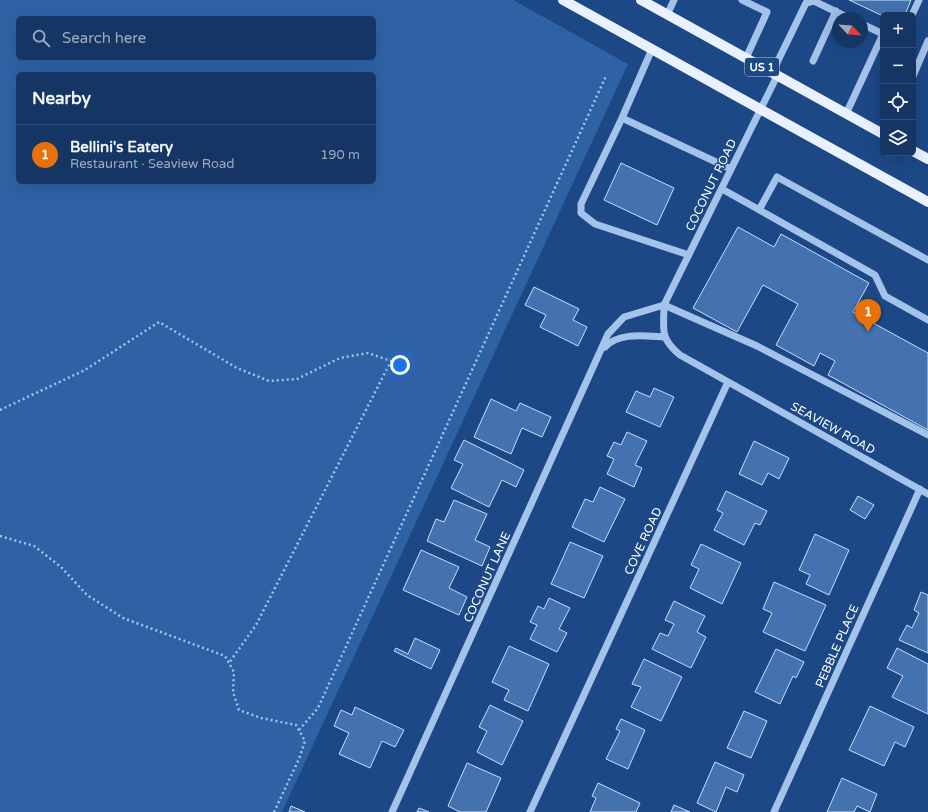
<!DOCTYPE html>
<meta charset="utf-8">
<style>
:root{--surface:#153664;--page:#22416d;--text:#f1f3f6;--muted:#9dabbf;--line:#345078;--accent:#d6ab8b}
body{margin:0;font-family:"Varela Round",sans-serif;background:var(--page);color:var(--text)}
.controls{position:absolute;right:12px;top:12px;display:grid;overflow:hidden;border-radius:6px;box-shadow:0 4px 16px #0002}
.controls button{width:36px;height:36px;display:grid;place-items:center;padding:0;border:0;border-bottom:1px solid var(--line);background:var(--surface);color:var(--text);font:20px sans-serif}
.compass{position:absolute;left:832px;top:12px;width:36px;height:36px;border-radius:50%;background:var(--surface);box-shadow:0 4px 16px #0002;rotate:115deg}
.you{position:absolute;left:400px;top:365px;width:14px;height:14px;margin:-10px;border:3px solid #fff;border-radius:50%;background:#1a73e8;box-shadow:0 0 0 6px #1a73e833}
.badge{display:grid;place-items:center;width:26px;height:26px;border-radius:50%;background:var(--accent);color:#fff;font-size:13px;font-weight:700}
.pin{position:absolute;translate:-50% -33px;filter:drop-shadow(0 1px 2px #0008)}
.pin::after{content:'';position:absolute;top:21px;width:14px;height:12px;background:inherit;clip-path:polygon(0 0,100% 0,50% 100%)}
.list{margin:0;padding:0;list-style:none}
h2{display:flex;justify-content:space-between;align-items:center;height:52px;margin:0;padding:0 16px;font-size:17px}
h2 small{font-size:13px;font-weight:400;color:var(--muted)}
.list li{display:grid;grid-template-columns:26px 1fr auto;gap:12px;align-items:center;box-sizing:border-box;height:60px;padding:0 16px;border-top:1px solid var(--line)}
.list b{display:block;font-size:15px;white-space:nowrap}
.list p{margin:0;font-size:13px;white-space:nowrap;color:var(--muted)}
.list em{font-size:13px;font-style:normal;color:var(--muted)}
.icon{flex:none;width:22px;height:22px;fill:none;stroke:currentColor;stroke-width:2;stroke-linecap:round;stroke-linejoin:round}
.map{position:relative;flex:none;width:928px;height:812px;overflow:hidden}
.search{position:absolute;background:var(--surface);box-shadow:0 4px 16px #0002;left:16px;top:16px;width:360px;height:44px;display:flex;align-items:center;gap:10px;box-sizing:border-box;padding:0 14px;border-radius:6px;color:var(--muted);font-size:15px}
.panel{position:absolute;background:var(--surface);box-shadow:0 4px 16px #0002;left:16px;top:72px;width:360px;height:112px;border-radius:6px}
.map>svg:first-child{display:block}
.green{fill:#2f62a4;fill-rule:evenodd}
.building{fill:#4472af;stroke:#c9def8}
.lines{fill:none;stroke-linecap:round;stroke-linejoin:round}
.path{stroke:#a4c3eb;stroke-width:2.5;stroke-dasharray:2 3;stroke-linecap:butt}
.minor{stroke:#a4c3eb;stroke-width:7}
.major{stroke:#e9f1ff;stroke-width:10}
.labels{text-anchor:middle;stroke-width:3;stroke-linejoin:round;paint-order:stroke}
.shield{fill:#1c4886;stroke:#bbc8db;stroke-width:1}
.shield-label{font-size:11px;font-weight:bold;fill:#fff}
.street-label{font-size:12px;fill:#fff;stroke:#1c4886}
</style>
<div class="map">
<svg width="928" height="812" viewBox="0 0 928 812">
<rect width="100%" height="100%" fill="#1c4886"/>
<!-- green -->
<path class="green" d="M0,0H513L628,64L282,812H0ZM18,18H374V58H18ZM18,74H374V182H18Z"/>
<!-- building -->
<path class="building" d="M849,0H911L905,15L883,16Z
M621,163L674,188L657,225L604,200Z
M738,227L774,247L781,234L869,283L853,312L928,353V430L828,375L835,361L820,353L814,366L776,345L798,304L763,285L737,332L693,308Z
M534,287L579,309L573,320L587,327L578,346L540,327L546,315L525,305Z
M654,388L674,397L660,427L626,412L636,391L650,397Z
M491,399L516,411L520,403L551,417L542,437L522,428L511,454L474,437Z
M627,432L647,441L635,465L642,468L634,487L607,474L614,459L607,456L614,442L621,445Z
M464,440L524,470L516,487L502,480L489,507L451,488L463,464L454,460Z
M754,441L789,458L779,479L768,473L762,485L739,474Z
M600,487L625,499L604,542L572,527L585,499L593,502Z
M726,491L767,511L760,525L755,523L744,545L714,530L723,513L717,510Z
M858,496L874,505L865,519L850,510Z
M454,500L487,514L475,540L490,547L482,566L427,541L436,519L444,522Z
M815,534L849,550L829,595L806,584L810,575L799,570Z
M570,542L603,556L584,598L551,584Z
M701,544L741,563L722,604L690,588L699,569L691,565Z
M421,550L459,567L449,588L467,597L459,615L403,590Z
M774,582L826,605L805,651L763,632L772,613L763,609Z
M921,592L928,595V653L899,640L907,625L912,628L919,613L914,610Z
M549,598L570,608L559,629L567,633L557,652L530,639L537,625L530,622L538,606L544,609Z
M674,601L705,616L697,632L706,637L691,668L652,649L660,633L668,636L674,624L665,620Z
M415,638L440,650L431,669L394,651L396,648L408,654Z
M509,646L549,664L528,711L504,700L509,690L492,682Z
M897,648L928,664V714L892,697L903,676L887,668Z
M776,649L804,662L796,678L793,676L780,704L755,692Z
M644,659L682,677L661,721L631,707L641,687L632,684Z
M490,705L523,721L502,765L477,752L487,731L479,727Z
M870,706L914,727L905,747L895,742L884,766L849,750Z
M355,707L404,730L395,747L382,741L370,768L339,754L349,733L334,726L341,710L352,715Z
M744,711L767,721L751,758L727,748Z
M621,719L645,730L628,769L606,759L620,731L616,729Z
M715,762L744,775L737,792L726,787L716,812L697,803Z
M467,763L501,778L486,812H460L448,806Z
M842,778L877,794L870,812L857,806L854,812H827Z
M598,783L640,803L636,812H590L596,798L592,796Z
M674,805L690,812H671Z
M291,806L305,812H289Z
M419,808L429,812H417Z"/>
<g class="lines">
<!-- path -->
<path class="path" d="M0,410L85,370L159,322L237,368L269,381L297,379L340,358L368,353L391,361L256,625L229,663
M0,536L34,546L61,567L87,595L123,618L225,656L234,672L233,692L239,710L261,718L296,725L305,741L299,759L274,812
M299,730L318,708L606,76"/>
<!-- minor -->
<path class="minor" d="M742,0L767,12L746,58
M667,15L674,0
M912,15L919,0
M652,49L622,118L581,204V213L595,224L689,255
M813,61L836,11
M772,73L806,3L814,1L849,18
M777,76L664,305C664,329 659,338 680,355L928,494
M913,76L928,41
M846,114L883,34L862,24
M622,118L731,169
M722,189L875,275L885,296L928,320
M759,210L777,177L928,260
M664,305L757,346L928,435
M605,347C619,332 645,336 664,337
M392,812L608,334L624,317L664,305
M530,812L728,382
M774,812L920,489"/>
<!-- major -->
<path class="major" d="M563,0L928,202
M641,0L883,134
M913,151L928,159"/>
</g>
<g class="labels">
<!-- shield labels -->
<rect class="shield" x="745" y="58" width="34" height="18" rx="3"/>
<g class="shield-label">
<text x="762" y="71">US 1</text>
</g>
<!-- street labels -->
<g class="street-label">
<text transform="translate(711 185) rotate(-64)" y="4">COCONUT ROAD</text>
<text transform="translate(833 428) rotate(29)" y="4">SEAVIEW ROAD</text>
<text transform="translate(643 541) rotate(-65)" y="4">COVE ROAD</text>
<text transform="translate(487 577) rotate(-66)" y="4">COCONUT LANE</text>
<text transform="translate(837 646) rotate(-66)" y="4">PEBBLE PLACE</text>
</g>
</g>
</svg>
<div class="controls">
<button>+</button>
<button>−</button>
<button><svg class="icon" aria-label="locate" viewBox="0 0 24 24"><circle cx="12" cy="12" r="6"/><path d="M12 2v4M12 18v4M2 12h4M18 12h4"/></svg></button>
<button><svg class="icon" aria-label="layers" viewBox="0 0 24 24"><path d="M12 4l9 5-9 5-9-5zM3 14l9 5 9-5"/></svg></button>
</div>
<svg class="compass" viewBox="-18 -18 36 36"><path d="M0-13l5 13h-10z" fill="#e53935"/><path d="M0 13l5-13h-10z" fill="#9dabbf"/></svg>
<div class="you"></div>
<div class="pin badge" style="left:868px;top:332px;background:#e8710a">1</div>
<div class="search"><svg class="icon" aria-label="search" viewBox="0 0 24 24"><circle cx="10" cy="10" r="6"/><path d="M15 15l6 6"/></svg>Search here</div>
<section class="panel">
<h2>Nearby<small></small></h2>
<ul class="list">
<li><span class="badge" style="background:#e8710a">1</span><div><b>Bellini's Eatery</b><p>Restaurant · Seaview Road</p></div><em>190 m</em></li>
</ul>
</section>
</div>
